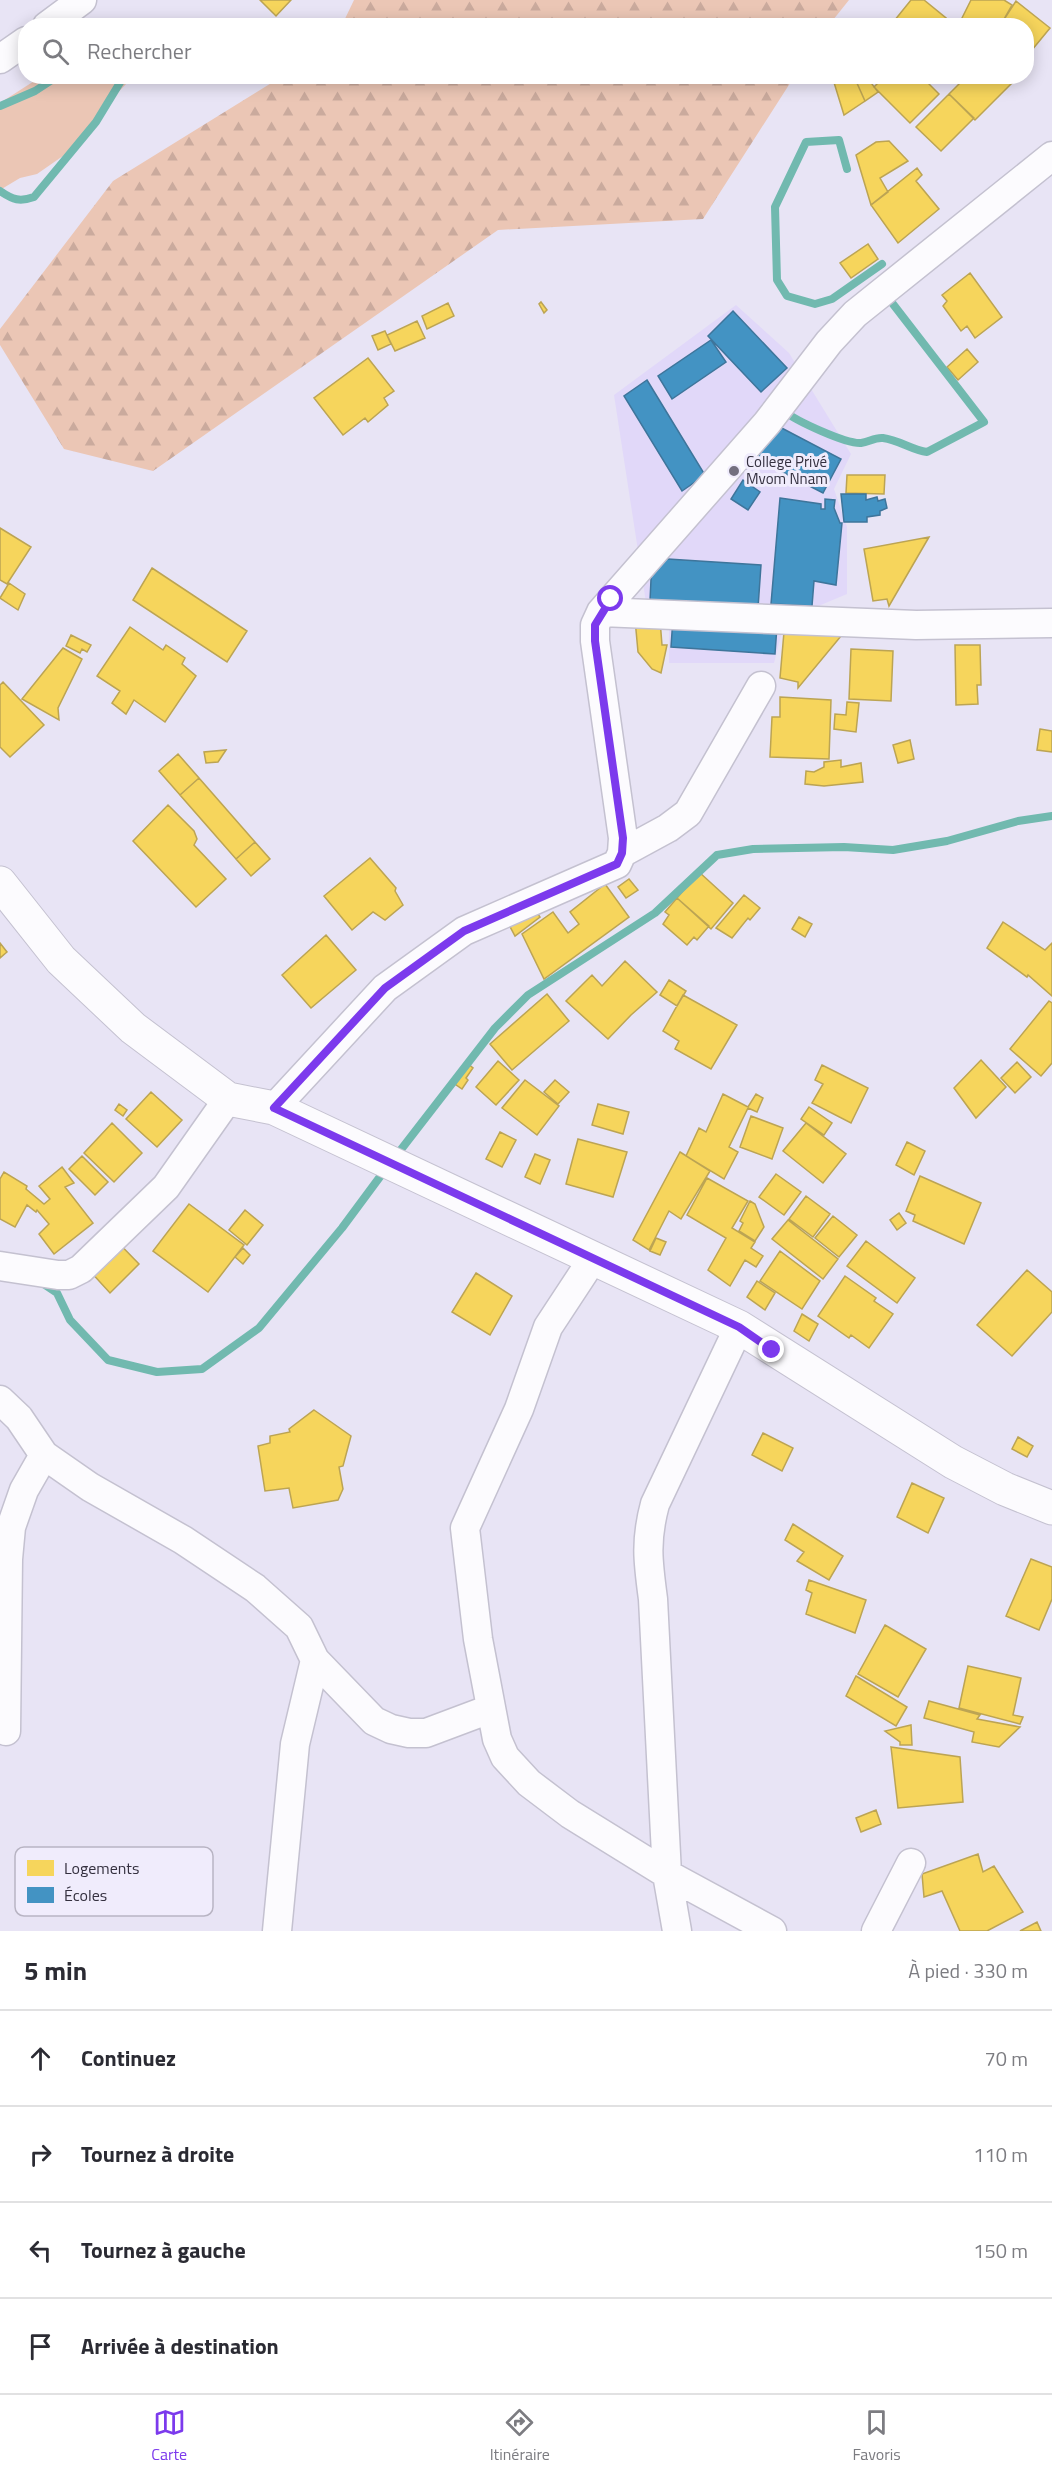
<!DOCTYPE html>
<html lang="fr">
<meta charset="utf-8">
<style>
:root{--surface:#fff;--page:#f7f7f7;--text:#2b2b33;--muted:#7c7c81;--line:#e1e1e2;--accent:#7c3aed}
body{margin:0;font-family:"Titillium Web",sans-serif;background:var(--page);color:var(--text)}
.stop{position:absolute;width:18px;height:18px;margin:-14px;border:4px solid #7c3aed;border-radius:50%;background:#fff}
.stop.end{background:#7c3aed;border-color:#fff;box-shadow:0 2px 6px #0008}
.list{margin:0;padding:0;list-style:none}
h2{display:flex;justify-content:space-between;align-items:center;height:78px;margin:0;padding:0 24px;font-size:26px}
h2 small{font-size:20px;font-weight:400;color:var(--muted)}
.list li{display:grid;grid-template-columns:39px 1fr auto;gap:18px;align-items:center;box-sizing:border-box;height:96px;padding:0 24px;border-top:2px solid var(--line)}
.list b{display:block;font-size:22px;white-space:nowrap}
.list em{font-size:20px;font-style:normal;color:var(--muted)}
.icon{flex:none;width:33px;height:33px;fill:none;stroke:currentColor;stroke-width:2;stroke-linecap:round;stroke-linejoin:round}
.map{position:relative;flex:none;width:1052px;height:1931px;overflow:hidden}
.search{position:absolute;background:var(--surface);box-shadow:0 3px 15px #0003;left:18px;right:18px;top:18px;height:66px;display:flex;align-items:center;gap:15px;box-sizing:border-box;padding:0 21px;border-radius:24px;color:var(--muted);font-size:22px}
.sheet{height:462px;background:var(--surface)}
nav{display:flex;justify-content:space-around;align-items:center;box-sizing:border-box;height:84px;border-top:2px solid var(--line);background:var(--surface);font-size:16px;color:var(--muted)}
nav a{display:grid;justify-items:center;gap:3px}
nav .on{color:var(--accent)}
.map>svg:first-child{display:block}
.built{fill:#e1d8f9}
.grass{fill:#ebc6b5}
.forest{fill:url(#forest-firs)}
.homes{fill:#f6d55c;stroke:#bca453;stroke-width:1.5}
.schools{fill:#4393c3;stroke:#3e759b;stroke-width:1.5}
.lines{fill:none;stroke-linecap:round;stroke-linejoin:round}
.stream{stroke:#71b9af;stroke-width:8}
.minor-casing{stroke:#c4c1d0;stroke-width:31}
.tertiary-casing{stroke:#c4c1d0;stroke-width:35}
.minor{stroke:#fcfbfe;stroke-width:28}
.tertiary{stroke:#fcfbfe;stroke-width:33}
.route{stroke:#7c3aed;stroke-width:8}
.poi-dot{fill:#736f7f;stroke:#f0ecfc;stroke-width:2}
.labels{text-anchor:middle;stroke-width:6;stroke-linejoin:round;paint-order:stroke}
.poi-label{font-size:15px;fill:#34303f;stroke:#f0ecfc;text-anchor:start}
.key{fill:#f0ecfc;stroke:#b8b4c3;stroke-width:1.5}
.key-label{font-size:16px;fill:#34303f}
</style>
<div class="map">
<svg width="1052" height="1931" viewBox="0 0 1052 1931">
<defs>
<pattern id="forest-firs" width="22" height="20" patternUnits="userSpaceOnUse" patternTransform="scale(1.5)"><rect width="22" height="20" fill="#ebc6b5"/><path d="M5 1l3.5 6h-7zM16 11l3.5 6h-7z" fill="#caaa9d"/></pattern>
</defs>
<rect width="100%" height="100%" fill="#e8e4f5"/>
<!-- built -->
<path class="built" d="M736,305L789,353L851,454L834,489L847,527V594L785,620L774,663H669V612L647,609L614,395Z"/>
<!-- grass -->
<path class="grass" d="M42,76L130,77L127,83L101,110L91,130L73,149L37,174L20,178L0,190V103Z"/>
<!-- forest -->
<path class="forest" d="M354,0H849L829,25H342Z
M281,77V76L794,77L703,219L498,230L153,471L64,449L0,345V329L113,181Z"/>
<!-- homes -->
<path class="homes" d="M260,0H291L276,16Z
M911,0H924L946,18L940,26H890Z
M971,0H1004L1012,5L1000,26L993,22L991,26H958Z
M1016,1L1050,28L1032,50L1026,45V26L1001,24Z
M832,76H850L853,82L856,81L865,101L844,115Z
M850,76H866L878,92L865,101L856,81L853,82Z
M885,76H921L939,94L910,123L874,87Z
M967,76H1009L1014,81L975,120L949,94Z
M949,94L974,118L941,151L916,127Z
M889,141L908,161L880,178L888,192L871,205L856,155L876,142Z
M917,168L922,175L916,181L939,209L898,243L871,205Z
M868,244L878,259L851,278L840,263Z
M970,273L1002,317L975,338L967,326L961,331L943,306L947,301L942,295Z
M541,302L547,310L544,313L539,304Z
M448,303L454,316L427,329L422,316Z
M417,321L425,338L395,351L387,335Z
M385,331L391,344L378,350L372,336Z
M967,349L978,362L958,380L947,367Z
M368,358L394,391L384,398L388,405L368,422L365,418L343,435L314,398Z
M847,475H885L884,494L846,493Z
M0,528L31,547L7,584L0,580Z
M929,537L889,606L887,599L873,601L864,549Z
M152,568L247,631L227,662L133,600Z
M9,583L25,594L18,610L0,598Z
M635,619L660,620L662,645H667L661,673L652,669L638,652Z
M130,627L163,650L166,645L185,658L182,664L196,676L165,722L134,700L126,714L112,703L120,691L97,676Z
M846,630L798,688V682L780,678L784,632Z
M71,635L91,645L87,652L82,649L80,653L66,646Z
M955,645H980L981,685H977L978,704L956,705Z
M63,648L82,659L58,708L59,720L22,699Z
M851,649L893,651L891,701L849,699Z
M3,682L44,725L10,757L0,747V685Z
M780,697L831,700L829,759L770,757L772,717H780Z
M847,702L859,703L856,732L834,729L835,714L846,715Z
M1040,729L1052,731V752L1037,750Z
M910,740L914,759L898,763L893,745Z
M226,750L218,762L206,763L204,752Z
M178,754L199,778L180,795L159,771Z
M841,760V767L861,763L863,782L824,786L805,784L806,771L814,772L824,767V762Z
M199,778L255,842L236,859L180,795Z
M168,805L194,831L197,839L194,845L226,879L196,907L133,841Z
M255,842L270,859L251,876L236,859Z
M370,858L396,888L395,891L403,905L385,920L373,912L352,930L324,896Z
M699,872L733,903L711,929L677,898Z
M629,879L638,890L626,898L618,887Z
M605,884L629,917L544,979L522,934L553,912L568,933L579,924L570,912Z
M744,895L760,908L750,920L748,918L732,938L716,928Z
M677,898L709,926L697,940L694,937L687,945L663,924L669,915L665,912Z
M534,908L540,917L515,936L507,921Z
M799,917L812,924L805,937L792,929Z
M1003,922L1045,950L1052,943V996L1028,975L1027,977L987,948Z
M326,935L356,970L311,1008L282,975Z
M0,943L7,952L0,958Z
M625,961L657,992L631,1015L608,1039L566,1001L592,975L602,986Z
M669,980L686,991L677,1006L660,995Z
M547,994L569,1021L512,1070L490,1044Z
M683,995L737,1025L711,1069L675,1049L679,1041L663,1031Z
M1049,1001L1052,1003V1063L1041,1076L1010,1049Z
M981,1060L1006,1087L976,1118L954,1088Z
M498,1061L519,1080L496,1105L476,1087Z
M1017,1062L1031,1077L1015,1093L1001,1078Z
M467,1063L473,1068L466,1078L468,1080L462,1089L452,1082Z
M822,1065L868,1088L851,1123L812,1103L823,1084L815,1080Z
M525,1080L559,1106L537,1135L502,1108Z
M555,1080L569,1092L558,1104L544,1092Z
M151,1092L182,1120L157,1147L126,1119Z
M723,1094L748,1107L756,1094L763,1098L757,1112L748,1108L729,1147L738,1152L724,1179L686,1156L699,1128L706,1132Z
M119,1104L127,1110L123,1116L115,1110Z
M598,1104L629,1112L623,1134L592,1125Z
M809,1107L832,1123L824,1135L801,1119Z
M751,1116L783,1128L772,1159L740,1147Z
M112,1123L142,1153L114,1182L84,1153Z
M806,1123L846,1154L823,1183L783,1151Z
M500,1132L516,1140L502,1167L486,1159Z
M578,1139L627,1152L613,1197L566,1184Z
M907,1142L925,1151L914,1175L896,1165Z
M680,1152L710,1171L681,1219L669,1211L649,1250L633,1240Z
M535,1154L550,1160L540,1184L525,1177Z
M82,1156L108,1182L95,1195L69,1169Z
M62,1167L74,1183L65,1187L93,1223L54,1254L39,1234L49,1224L37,1210L36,1212L27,1205L15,1227L0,1219V1179L4,1172L27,1186L26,1189L44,1204L50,1199L39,1186Z
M776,1174L801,1192L784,1215L759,1197Z
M920,1176L981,1203L964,1244L913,1221L915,1215L906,1211Z
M707,1178L748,1201L732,1228L755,1242L751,1248L763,1256L756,1267L745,1260L730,1286L708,1270L726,1238L687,1215Z
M806,1196L830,1214L813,1237L789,1219Z
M750,1201L755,1204L764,1227L755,1241L739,1231L743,1223L740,1221Z
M189,1204L244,1245L208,1292L153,1251Z
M245,1210L263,1225L247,1245L229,1230Z
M899,1213L906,1223L897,1230L890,1220Z
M833,1216L857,1235L839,1257L815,1238Z
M788,1220L838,1259L823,1279L772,1239Z
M106,1230L139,1264L110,1293L78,1258Z
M656,1238L666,1242L660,1255L650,1251Z
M866,1241L915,1278L897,1303L847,1266Z
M243,1248L250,1255L243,1264L235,1257Z
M780,1251L820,1281L802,1309L760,1281Z
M1027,1270L1052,1292V1312L1012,1356L977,1325Z
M476,1273L512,1296L490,1335L452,1312Z
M845,1276L876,1298L874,1301L893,1314L869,1348L851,1335L849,1338L818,1316Z
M757,1281L775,1293L765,1310L747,1297Z
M802,1314L818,1324L809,1341L794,1331Z
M314,1410L351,1436L343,1466L339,1467L343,1489L338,1500L293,1508L289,1488L265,1491L258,1446L270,1443V1436L290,1432L289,1429Z
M763,1433L793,1448L782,1471L752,1455Z
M1018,1437L1033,1446L1027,1457L1012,1449Z
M912,1483L944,1498L928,1533L897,1517Z
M793,1524L843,1556L829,1580L797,1561L804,1552L785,1540Z
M1031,1559L1052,1567V1599L1039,1630L1006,1616Z
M809,1580L866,1600L855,1633L806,1614L812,1593L806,1590Z
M885,1625L926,1649L898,1697L858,1674Z
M968,1666L1021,1678L1013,1715L1023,1717L1020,1724L959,1708Z
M856,1676L907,1707L896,1726L846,1696Z
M929,1701L980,1715L977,1719L1020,1727L999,1747L972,1742L974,1732L924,1718Z
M911,1725L912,1745H900V1742L885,1731Z
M891,1747L960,1757L963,1802L898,1808Z
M876,1810L881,1824L861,1832L856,1818Z
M978,1854L983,1872L994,1866L1023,1912L987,1931H960L942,1891L924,1897L922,1874Z
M1037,1922L1041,1931H1020Z"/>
<!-- schools -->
<path class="schools" d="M733,311L787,368L761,392L708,336Z
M711,340L726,362L672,399L658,376Z
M647,380L705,475L682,491L624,396Z
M774,424L841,459L823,493L757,459Z
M743,480L760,492L748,510L731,499Z
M841,494H866V500L877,497L878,501L885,499L887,508L880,511V515L867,517V522H844Z
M780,498L821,504V509H825V499L835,500L834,508L840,523H842L836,585L814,581L812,606L771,604Z
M652,558L761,565L758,608L650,601Z
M673,618L777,626L775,654L671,647Z"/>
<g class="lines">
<!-- stream -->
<path class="stream" d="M0,106L35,91L58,76
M847,169L839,140L806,142L775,207L777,280L787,296L815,304L832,299L882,264
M0,191C13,200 20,202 34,197L96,122L124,76
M784,411C796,421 846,444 861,443C869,442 875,437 883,438C899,440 912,450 927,452L984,422L886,295
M396,1156L495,1028L528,995L655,913L717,855L753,849L844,847L893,850L947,841L1018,821L1052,816
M42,1283L57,1293L70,1320L108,1360L157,1372L202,1369L259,1328L342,1228L385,1170"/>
<!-- minor casing -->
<g class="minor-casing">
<path id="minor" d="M47,26L82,0
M0,59L26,41
M601,612L916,625L1052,623
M622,853L668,828L688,813L761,686
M274,1108L385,988L464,931L617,864L622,853L623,838L595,641V625L601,612L767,423L829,342L855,314L1052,156
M594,1257L548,1327L519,1409L465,1528L478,1639L497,1739L505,1757L529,1783L570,1814L667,1874L772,1931
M0,1266L58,1275H69L81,1269L166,1187L228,1099
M0,1400L19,1418L44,1455L90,1487L183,1540L255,1588L299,1627L315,1660L374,1721L391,1729L409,1733H426L490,1709
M6,1731L8,1559L11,1527L24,1490L44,1455
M277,1931L295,1744L315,1660
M677,1931L667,1874L653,1599C648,1562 645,1541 655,1504L739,1327
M876,1931L911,1863"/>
</g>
<!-- tertiary casing -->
<g class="tertiary-casing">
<path id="tertiary" d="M0,883L61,960L133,1028L228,1099L274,1108L739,1327L953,1462L1005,1489L1052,1508"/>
</g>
<!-- minor -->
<use href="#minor" class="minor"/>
<!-- tertiary -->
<use href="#tertiary" class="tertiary"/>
</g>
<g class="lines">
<!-- route -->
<path class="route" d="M611,599L595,625V641L623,838L622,853L617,864L464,931L385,988L274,1108L739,1327L772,1350"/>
</g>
<!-- markers -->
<circle class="poi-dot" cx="734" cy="471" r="6"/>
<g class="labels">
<!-- poi labels -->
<g class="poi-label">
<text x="746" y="467">College Privé<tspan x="746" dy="17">Mvom Nnam</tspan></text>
</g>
</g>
<!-- legend -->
<rect x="15" y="1847" width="198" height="69" rx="9" class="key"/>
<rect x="27" y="1860" width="27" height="16" fill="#f6d55c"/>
<rect x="27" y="1887" width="27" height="16" fill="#4393c3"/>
<g class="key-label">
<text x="64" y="1874">Logements</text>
<text x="64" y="1901">Écoles</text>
</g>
</svg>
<div class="stop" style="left:611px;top:599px"></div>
<div class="stop end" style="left:772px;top:1350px"></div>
<div class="search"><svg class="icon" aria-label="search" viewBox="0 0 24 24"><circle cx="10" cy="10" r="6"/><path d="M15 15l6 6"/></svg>Rechercher</div>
</div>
<section class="sheet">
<h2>5 min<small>À pied · 330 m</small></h2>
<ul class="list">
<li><svg class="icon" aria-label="ahead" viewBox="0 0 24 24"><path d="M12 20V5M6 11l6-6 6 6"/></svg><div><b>Continuez</b></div><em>70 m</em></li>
<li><svg class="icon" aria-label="right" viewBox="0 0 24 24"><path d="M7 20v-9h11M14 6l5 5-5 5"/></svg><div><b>Tournez à droite</b></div><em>110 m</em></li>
<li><svg class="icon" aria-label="left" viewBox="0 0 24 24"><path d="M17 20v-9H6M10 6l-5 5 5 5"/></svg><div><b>Tournez à gauche</b></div><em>150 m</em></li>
<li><svg class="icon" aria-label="arrive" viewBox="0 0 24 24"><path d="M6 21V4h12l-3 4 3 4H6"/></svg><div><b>Arrivée à destination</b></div></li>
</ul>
</section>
<nav>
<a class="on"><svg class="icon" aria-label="map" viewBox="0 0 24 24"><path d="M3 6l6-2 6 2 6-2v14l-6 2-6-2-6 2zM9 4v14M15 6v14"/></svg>Carte</a>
<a><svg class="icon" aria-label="directions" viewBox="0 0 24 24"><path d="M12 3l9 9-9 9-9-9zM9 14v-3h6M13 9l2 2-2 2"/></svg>Itinéraire</a>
<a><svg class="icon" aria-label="saved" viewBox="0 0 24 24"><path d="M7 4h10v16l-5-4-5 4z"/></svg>Favoris</a>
</nav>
